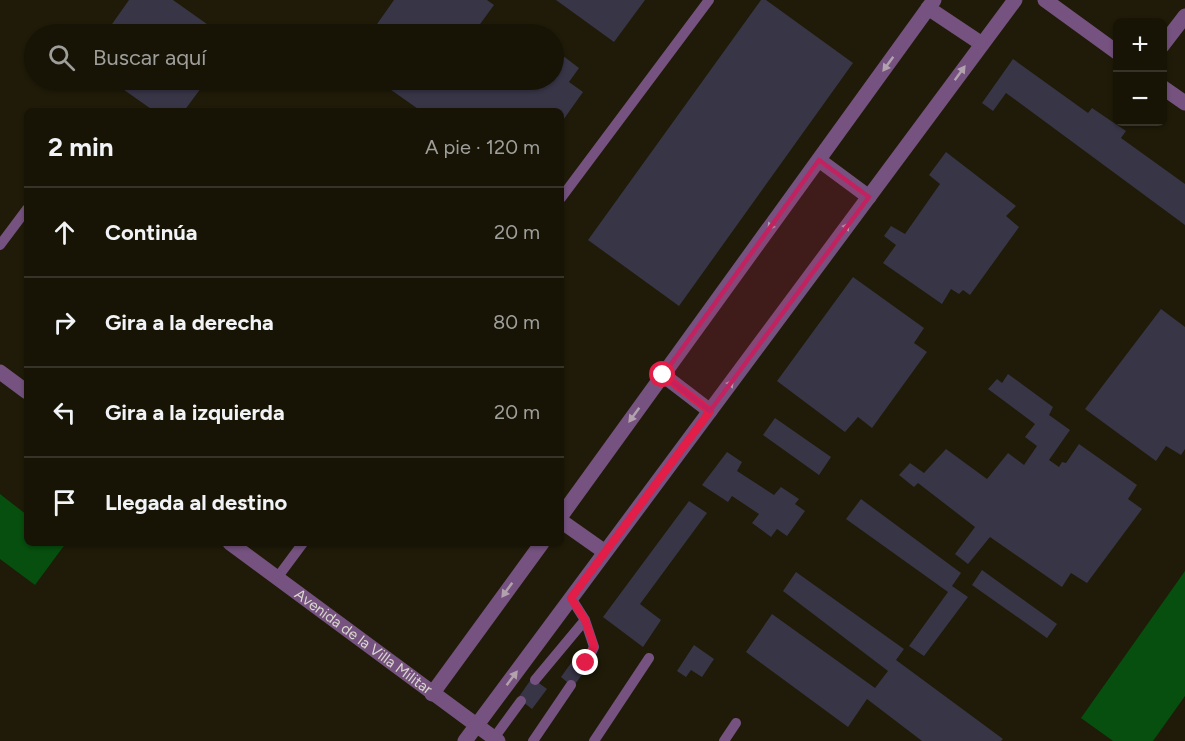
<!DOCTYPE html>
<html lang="es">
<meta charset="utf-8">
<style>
:root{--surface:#171406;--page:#201d10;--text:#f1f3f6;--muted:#9e9e9b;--line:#363328}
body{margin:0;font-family:Figtree,sans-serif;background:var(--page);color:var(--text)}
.controls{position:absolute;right:18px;top:18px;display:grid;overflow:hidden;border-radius:9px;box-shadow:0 2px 4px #0004}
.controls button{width:54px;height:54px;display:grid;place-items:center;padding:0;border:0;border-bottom:2px solid var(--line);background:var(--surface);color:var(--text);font:30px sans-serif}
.stop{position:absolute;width:18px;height:18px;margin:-14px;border:4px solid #e11d48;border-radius:50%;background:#fff}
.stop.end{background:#e11d48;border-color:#fff;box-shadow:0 2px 6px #0008}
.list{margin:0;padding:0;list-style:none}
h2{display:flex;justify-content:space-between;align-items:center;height:78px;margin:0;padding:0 24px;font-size:26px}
h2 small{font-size:20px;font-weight:400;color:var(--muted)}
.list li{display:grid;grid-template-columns:39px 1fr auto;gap:18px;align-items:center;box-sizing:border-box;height:90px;padding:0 24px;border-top:2px solid var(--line)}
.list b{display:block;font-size:22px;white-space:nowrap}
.list em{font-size:20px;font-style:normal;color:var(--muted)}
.icon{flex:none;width:33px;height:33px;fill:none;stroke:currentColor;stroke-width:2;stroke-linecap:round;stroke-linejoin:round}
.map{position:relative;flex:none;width:1185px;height:741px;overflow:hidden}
.search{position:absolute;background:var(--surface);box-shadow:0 2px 4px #0004;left:24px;top:24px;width:540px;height:66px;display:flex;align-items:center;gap:15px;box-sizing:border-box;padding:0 21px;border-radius:33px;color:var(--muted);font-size:22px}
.panel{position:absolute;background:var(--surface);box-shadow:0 2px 4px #0004;left:24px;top:108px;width:540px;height:438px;border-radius:9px}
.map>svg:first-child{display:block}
.green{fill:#064f0e}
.building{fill:#383547}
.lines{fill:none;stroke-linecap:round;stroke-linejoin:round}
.service{stroke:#75527f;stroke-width:10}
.minor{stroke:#75527f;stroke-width:15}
.oneway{fill:#b2a2ad}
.route{stroke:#e11d48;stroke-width:8}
.marked{fill:#c32261;fill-opacity:0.2;stroke:#c32261;stroke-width:4.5;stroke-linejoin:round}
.labels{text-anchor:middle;stroke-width:4.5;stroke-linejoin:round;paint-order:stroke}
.street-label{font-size:15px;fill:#dad8cc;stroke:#161202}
</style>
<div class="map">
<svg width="1185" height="741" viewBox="0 0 1185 741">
<rect width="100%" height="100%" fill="#1f1b08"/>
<!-- green -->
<path class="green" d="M0,494L27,515V543H66L35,585L0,559Z
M1185,571V696L1153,741H1113L1081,718Z"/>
<!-- building -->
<path class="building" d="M129,0H173L221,34H105Z
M394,0H487L494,5L475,31L480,34H370Z
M556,0H645L614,42Z
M761,0H766L853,63L679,306L588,240Z
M554,49L579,68L569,82L583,92L561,123V111H421L377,80H554Z
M1013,59L1088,113L1092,108L1126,131L1121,138L1185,184V225L1006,93L993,111L982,103Z
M110,80H207L184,111H154Z
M946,152L1016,206L1006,216L1019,227L970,295L963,290L959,294L951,289L942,304L883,263L896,245L884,236L891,226L905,234L940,184L929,175Z
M853,277L924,328L914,343L927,352L872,428L858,417L845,432L777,381Z
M1161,309L1185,327V449L1181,455L1166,446L1156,461L1085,409Z
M1008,374L1053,407L1049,415L1070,430L1049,460L1059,467L1062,462L1066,463L1079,444L1137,485L1128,499L1142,509L1087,583L1071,573L1062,587L990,537L968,564L955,554L975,527L918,483L914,487L899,475L910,463L924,473L946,449L987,479L1008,453L1024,465L1037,446L1025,437L1035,424L988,389L997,379L1002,383Z
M775,418L831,457L819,475L763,435Z
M727,452L742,462L737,471L774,495L781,487L799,499L795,504L805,511L787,536L777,529L771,537L752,523L759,514L732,496L728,502L702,485Z
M861,499L961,573L952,586L968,597L924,656L909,646L948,592L846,519Z
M689,501L707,513L640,604L661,620L643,647L603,617Z
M982,570L1057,624L1047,638L972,585Z
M796,572L904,649L896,660L1003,739L1001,741H922L867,699L848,727L746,652L772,614L875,688L888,671L783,591Z
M694,645L714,659L702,677L691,670L686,677L677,671Z
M576,656L589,665L573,687L561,677Z
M532,678L547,689L532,709L518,698Z"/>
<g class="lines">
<!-- service -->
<path class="service" d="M561,198L709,0
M0,245L27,209
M277,578L303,543
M571,598L585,620L594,647L586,663
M535,680L585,620
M494,738L521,701
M533,741L571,685
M594,741L649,658
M724,741L736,723"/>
<!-- minor -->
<g class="minor">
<path d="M1045,0L1118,53"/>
<path d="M928,8L982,44"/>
<path d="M1162,46L1185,16"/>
<path d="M1162,87L1185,103"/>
<path d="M819,160L869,197"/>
<path d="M0,372L27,392"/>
<path d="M663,375L710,411"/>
<path d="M561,516L934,0"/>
<path d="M561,521L605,552"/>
<path id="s1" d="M230,543L498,741"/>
<path d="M432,694L542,543"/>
<path d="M465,741L1015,0"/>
</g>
</g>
<!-- one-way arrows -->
<defs><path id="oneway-solid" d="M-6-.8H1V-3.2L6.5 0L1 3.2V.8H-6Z" transform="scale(1.5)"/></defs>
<g class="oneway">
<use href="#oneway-solid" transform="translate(888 64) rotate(126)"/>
<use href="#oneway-solid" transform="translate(960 73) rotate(-54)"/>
<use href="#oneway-solid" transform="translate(773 223) rotate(126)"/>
<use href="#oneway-solid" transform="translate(844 230) rotate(-53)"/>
<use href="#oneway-solid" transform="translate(728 387) rotate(-53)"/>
<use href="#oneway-solid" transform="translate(634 415) rotate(126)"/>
<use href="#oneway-solid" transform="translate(507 590) rotate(126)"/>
<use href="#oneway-solid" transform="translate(512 678) rotate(-53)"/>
</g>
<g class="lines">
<!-- route -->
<path class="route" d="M586,663L594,646L585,620L571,598L710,411L663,375"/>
</g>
<!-- marked area -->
<path class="marked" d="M819,160L869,197L710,411L663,375Z"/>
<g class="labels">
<!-- street labels -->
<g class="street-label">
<text dy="5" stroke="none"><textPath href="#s1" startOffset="166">Avenida de la Villa Militar</textPath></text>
</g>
</g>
</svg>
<div class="controls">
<button>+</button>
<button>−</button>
</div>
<div class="stop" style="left:663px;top:375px"></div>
<div class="stop end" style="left:586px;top:663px"></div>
<div class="search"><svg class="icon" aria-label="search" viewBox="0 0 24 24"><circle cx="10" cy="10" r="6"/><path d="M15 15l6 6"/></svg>Buscar aquí</div>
<section class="panel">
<h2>2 min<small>A pie · 120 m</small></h2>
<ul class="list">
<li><svg class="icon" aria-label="ahead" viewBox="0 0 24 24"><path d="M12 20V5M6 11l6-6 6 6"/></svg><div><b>Continúa</b></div><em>20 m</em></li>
<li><svg class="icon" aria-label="right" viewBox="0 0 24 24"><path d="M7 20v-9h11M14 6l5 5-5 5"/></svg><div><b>Gira a la derecha</b></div><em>80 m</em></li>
<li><svg class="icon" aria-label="left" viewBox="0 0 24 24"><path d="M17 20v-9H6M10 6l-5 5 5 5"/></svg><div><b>Gira a la izquierda</b></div><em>20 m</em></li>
<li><svg class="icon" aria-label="arrive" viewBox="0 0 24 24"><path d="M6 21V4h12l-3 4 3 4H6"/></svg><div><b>Llegada al destino</b></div></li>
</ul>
</section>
</div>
